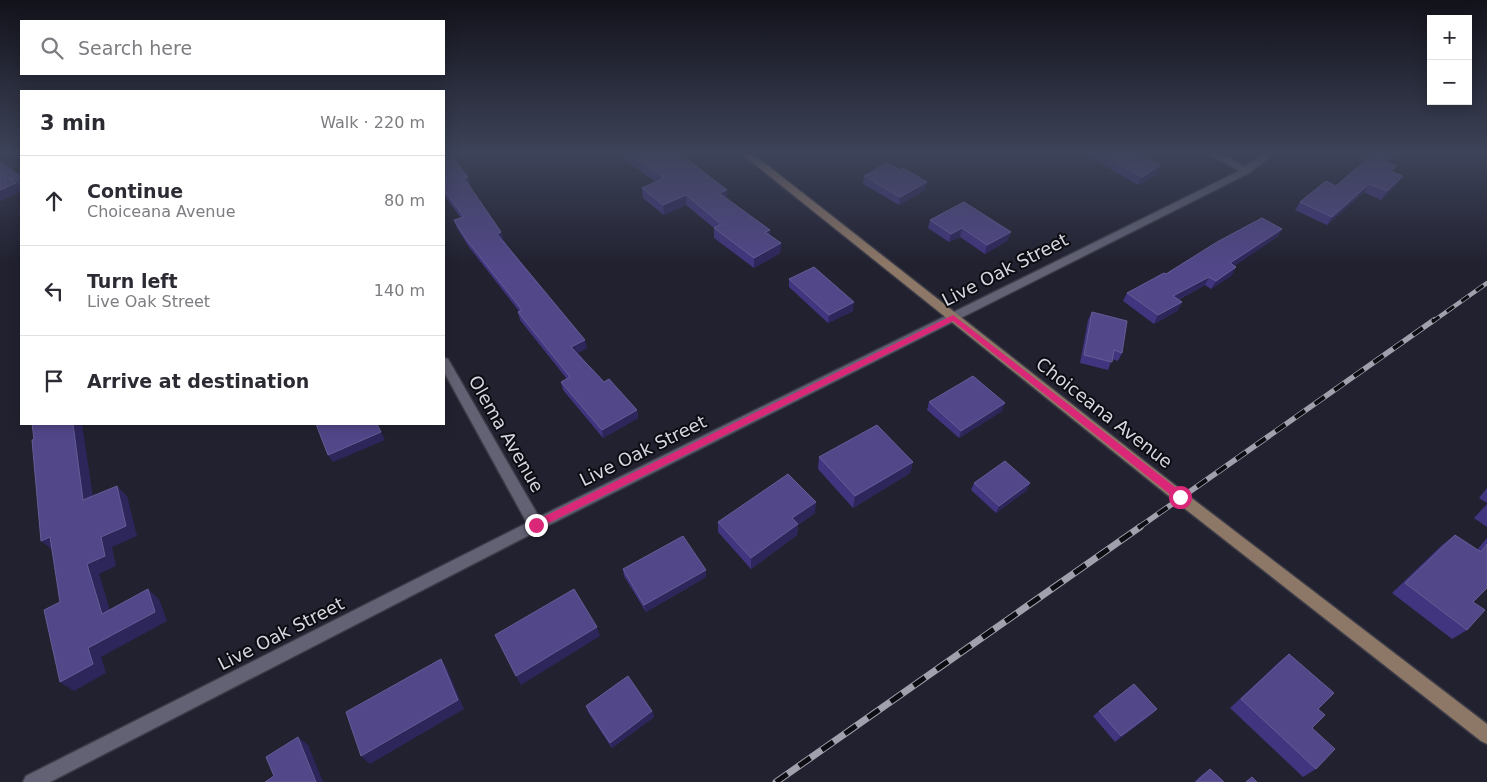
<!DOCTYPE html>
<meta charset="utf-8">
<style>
:root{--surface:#fff;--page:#f2f2f3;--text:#2b2b33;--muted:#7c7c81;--line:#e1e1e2}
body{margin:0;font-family:"DejaVu Sans",sans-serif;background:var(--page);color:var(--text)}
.controls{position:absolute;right:15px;top:15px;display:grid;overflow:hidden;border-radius:0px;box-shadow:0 2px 12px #0003}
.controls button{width:45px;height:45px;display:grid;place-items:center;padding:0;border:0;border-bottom:1px solid var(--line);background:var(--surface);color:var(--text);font:25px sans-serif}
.stop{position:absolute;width:15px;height:15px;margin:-11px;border:4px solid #db2777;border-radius:50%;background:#fff}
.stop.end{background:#db2777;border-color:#fff;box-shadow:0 1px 5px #0008}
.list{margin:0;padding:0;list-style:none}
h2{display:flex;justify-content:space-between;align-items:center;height:65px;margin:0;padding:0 20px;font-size:21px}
h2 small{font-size:16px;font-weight:400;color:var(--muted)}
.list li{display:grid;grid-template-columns:32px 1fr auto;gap:15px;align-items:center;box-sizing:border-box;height:90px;padding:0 20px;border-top:1px solid var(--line)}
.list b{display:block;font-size:19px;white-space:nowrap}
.list p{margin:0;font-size:16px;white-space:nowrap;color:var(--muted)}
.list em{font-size:16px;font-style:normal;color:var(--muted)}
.icon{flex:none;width:28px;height:28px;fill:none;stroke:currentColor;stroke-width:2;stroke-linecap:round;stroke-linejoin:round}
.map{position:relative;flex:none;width:1487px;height:782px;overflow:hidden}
.search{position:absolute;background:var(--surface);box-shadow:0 2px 12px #0003;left:20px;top:20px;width:425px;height:55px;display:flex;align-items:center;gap:12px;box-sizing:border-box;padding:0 18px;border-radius:0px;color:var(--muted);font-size:19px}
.panel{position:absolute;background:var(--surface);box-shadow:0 2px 12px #0003;left:20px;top:90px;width:425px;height:335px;border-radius:0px}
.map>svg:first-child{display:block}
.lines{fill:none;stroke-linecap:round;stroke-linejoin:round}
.street-casing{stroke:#3c3c48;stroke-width:3}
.secondary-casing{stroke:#3c3c48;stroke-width:3}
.street{fill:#626274;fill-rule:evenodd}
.secondary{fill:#8d7766;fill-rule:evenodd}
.rail-far2-casing{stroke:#a1a1ad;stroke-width:4.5}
.rail-far1-casing{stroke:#a1a1ad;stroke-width:5.5}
.rail-casing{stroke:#a1a1ad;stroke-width:7}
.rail-far2{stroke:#0c0c12;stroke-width:3;stroke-dasharray:9;stroke-linecap:butt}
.rail-far1{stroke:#0c0c12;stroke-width:4;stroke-dasharray:12;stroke-linecap:butt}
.rail{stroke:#0c0c12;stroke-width:5;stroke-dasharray:14;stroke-linecap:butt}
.wall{fill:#40357e}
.shaded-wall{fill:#2d265b}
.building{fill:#514789;stroke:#665d97}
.route{fill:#db2777}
.labels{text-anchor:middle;stroke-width:4;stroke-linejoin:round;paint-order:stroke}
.street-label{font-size:18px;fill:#d7d7e1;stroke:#0c0c12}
</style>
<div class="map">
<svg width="1487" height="782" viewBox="0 0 1487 782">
<rect width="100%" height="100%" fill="#212130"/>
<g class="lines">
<!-- street casing -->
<g class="street-casing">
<path id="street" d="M1210,154H1222L1245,167L1263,154H1274L1249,173L541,529L50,782H23L26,776L527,523L444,372V358L448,359L539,517L1239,171Z"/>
</g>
<!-- secondary casing -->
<g class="secondary-casing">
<path id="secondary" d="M742,154H753L1185,493L1487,724V744L1481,741L1175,501Z"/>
</g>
<!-- street -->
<use href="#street" class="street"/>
<!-- secondary -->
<use href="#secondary" class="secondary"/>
<!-- rail-far2 casing -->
<g class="rail-far2-casing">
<path id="rail-far2" d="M1432,322L1487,283"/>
</g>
<!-- rail-far1 casing -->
<g class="rail-far1-casing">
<path id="rail-far1" d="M1138,528L1434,320"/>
</g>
<!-- rail casing -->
<g class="rail-casing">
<path id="rail" d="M776,782L1140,527"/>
</g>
<!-- rail-far2 -->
<use href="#rail-far2" class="rail-far2"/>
<!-- rail-far1 -->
<use href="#rail-far1" class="rail-far1"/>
<!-- rail -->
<use href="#rail" class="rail"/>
</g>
<!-- wall -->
<path class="wall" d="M624,154H682V156L727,190V199L770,230V235L781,243L780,253L754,268L714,238V228L686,205L664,215L643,198L642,188L656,182L625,160Z
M1084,154H1142L1141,155L1158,174L1138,185Z
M444,160L445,162L468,177L470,185H469L501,232L503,240L587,348L577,353L604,382L637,410L638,418L603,438L563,390L561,382L567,379L520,320L518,312L519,311L469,247L457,228L454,220L461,218L444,195Z
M0,161L21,177V187L19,186L21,189V191L0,201Z
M1389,163L1397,184L1381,200L1364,192L1327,225L1295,210L1300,202Z
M900,170L925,190L899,205L863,184L864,176Z
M930,220L1008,240L985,254L960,237L949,242L928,228Z
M1282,229L1277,237L1234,266L1236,267L1231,276L1211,289L1205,285L1178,300L1182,302L1177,311L1154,324L1123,301L1127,293L1166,274Z
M789,279L853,311L828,323L789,287Z
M1092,312L1122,353L1118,361L1112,359L1108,370L1080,363L1088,320Z
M929,402L1002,411L959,438L927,410Z
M819,457L913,462L910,473L853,508L818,469Z
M974,483H1030L1026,491L996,513L971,490Z
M1487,488V503L1479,498Z
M1487,504V527L1474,518Z
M815,513L798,525L797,535L751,569L718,532V522Z
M1455,535L1477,550L1487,538V588L1473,602L1467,630L1452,639L1392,593L1442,545Z
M623,569L706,570V577L646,612L624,576Z
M1289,654L1318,709L1312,728L1316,769L1303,777L1230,708L1278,663Z
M586,706L652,711L654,717L612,748L588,712Z
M1157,709L1151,715L1115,742L1093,716L1099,711Z
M1210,769L1224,782H1194L1203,774Z"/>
<!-- shaded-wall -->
<path class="shaded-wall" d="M1395,154H1402L1379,169L1384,161Z
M1161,165L1158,174L1138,185L1142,177Z
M20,176L21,177V183L18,180Z
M1403,176L1397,184L1381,200L1387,191Z
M468,177L470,185L467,186L464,178Z
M927,182L925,190L899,205L900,197Z
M16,183L21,189V191L0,201V190Z
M1369,184L1364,192L1327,225L1332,217Z
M727,190V199L719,193Z
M686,195V205L664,215L663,205Z
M962,228L960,237L949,242L951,234Z
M1282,229L1277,237L1225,272L1230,263Z
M770,230V240L765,232Z
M501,232L503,240L499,242L497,234Z
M1011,232L1008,240L985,254L987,245Z
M781,243L780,253L754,268V258Z
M1236,267L1231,276L1211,289L1216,281Z
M1209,277L1205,285L1169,304L1173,296Z
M854,302L853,311L828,323L829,315Z
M1182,302L1177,311L1154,324L1158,315Z
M585,340L587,348L573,355L571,347Z
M1005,403L1002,411L959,438L961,431Z
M637,410L638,418L603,438L602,430Z
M73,424H82L95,510L83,500Z
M377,424L385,440L333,462L328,455Z
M913,462L910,473L853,508L855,496Z
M1030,483L1026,491L996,513L999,506Z
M117,486L127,496L137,536L112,547L116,566L99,574L114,623L102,614L87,564L101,537Z
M816,502L815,513L798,525L797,535L751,569V558L792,518Z
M50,537L54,551L41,541Z
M706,570V577L646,612L644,605Z
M148,589L159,599L167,621L101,657L106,673L74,691L60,682L88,648Z
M597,627L600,636L521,685L516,676Z
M441,659L447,669L464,709L370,764L361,756Z
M1157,709L1151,715L1115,742L1121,736Z
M652,711L654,717L612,748L610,743Z
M298,737L308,745L323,782H316Z"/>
<!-- building -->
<path class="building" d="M630,154H680L727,190L719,193L770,230L765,232L781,243L754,258L714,228L721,224L686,195L663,205L642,188L664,178Z
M1101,154H1139L1161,165L1142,177Z
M1372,154H1395L1384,161L1397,166L1391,171L1403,176L1387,191L1369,184L1332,217L1300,202L1326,181L1336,186Z
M454,159L468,177L464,178L501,232L497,234L585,340L571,347L604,382L609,379L637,410L602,430L561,382L570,377L518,312L522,310L466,239L454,220L464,217L444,190V160L445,162Z
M0,161L20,176L18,180L9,178L16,183L0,190Z
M887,163L900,170L903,168L927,182L900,197L864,176Z
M964,202L1011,232L987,245L962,228L951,234L930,220Z
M1262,218L1282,229L1230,263L1236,267L1216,281L1209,277L1173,296L1182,302L1158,315L1127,293L1164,273L1166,274L1217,242Z
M814,267L854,302L829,315L789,279Z
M1092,312L1127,321L1122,353L1114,350L1112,362L1084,355Z
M973,376L1005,403L961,431L929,402Z
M32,424H73L83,500L117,486L126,526L101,537L105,556L87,564L102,614L148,589L155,612L88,648L93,664L60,682L44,610L60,602L50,537L41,541L32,440L34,439Z
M316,424H377L381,432L328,455Z
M877,425L913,462L855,496L819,457Z
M1005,461L1030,483L999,506L974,483Z
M788,474L816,502L792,518L798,524L751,558L718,522Z
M1455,535L1481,552L1487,544V588L1473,602L1485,610L1467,630L1405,583Z
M683,536L706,570L644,605L623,569Z
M574,589L597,627L516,676L495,635Z
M1289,654L1334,693L1318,709L1325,715L1312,728L1335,749L1316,769L1241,699Z
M441,659L458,700L361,756L346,712Z
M628,676L652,711L610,743L586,706Z
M1134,684L1157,709L1121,736L1099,711Z
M298,737L316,782H265L274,776L266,757Z
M1210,769L1224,782H1196Z
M1252,777L1257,782H1246Z"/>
<!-- sky -->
<linearGradient id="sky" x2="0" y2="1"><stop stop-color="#12121a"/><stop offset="0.58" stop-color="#3d4359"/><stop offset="1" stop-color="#3d4359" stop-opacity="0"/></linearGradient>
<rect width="1487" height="264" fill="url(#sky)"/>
<!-- route -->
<path class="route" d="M953,315L1184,494V500H1177L953,321L539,528H533V522Z"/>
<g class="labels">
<!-- street labels -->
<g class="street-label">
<text transform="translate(1005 270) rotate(-27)" y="6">Live Oak Street</text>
<text transform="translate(1104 413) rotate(38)" y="6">Choiceana Avenue</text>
<text transform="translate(506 434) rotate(60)" y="6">Olema Avenue</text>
<text transform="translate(643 451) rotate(-26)" y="6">Live Oak Street</text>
<text transform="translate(281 634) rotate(-27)" y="6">Live Oak Street</text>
</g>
</g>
</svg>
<div class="controls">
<button>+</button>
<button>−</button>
</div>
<div class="stop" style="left:1180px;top:497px"></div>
<div class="stop end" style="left:536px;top:525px"></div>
<div class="search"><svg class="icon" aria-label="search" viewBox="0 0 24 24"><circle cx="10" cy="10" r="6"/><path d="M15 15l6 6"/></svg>Search here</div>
<section class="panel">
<h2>3 min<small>Walk · 220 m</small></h2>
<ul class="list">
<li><svg class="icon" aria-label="ahead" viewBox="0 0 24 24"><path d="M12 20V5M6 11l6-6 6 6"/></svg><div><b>Continue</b><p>Choiceana Avenue</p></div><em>80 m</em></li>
<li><svg class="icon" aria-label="left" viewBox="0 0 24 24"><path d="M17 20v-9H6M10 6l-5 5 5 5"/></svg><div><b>Turn left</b><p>Live Oak Street</p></div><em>140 m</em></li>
<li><svg class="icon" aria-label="arrive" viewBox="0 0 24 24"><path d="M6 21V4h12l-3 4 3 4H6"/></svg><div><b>Arrive at destination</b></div></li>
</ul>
</section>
</div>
